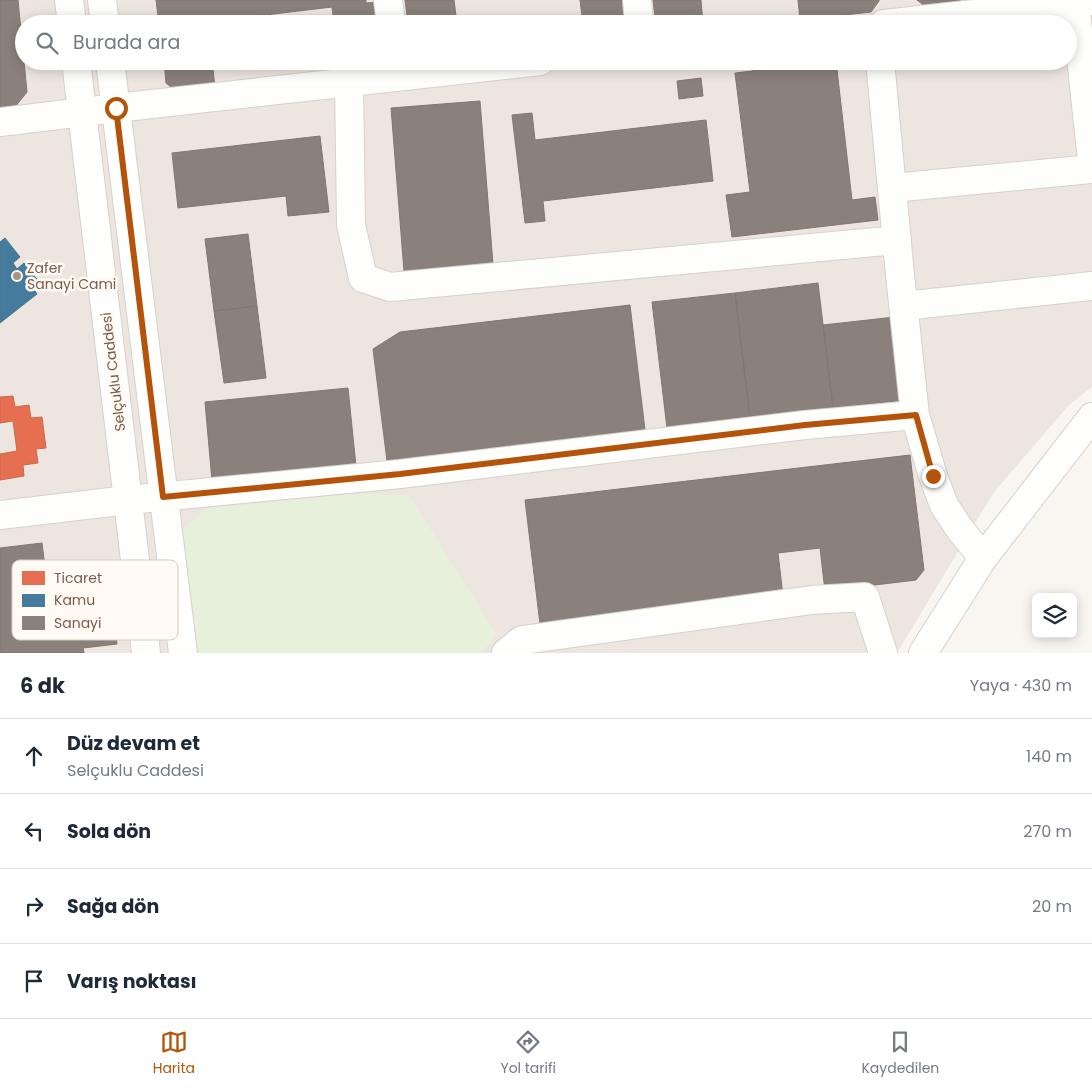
<!DOCTYPE html>
<html lang="tr">
<meta charset="utf-8">
<style>
:root{--surface:#fff;--page:#f6f6f7;--text:#1f2937;--muted:#747a83;--line:#e0e1e3;--accent:#b45309}
body{margin:0;font-family:Poppins,sans-serif;background:var(--page);color:var(--text)}
.controls{position:absolute;right:15px;bottom:15px;display:grid;overflow:hidden;border-radius:8px;box-shadow:0 2px 12px #0003}
.controls button{width:45px;height:45px;display:grid;place-items:center;padding:0;border:0;border-bottom:1px solid var(--line);background:var(--surface);color:var(--text);font:25px sans-serif}
.stop{position:absolute;width:15px;height:15px;margin:-11px;border:4px solid #b45309;border-radius:50%;background:#fff}
.stop.end{background:#b45309;border-color:#fff;box-shadow:0 1px 5px #0008}
.list{margin:0;padding:0;list-style:none}
h2{display:flex;justify-content:space-between;align-items:center;height:65px;margin:0;padding:0 20px;font-size:21px}
h2 small{font-size:16px;font-weight:400;color:var(--muted)}
.list li{display:grid;grid-template-columns:32px 1fr auto;gap:15px;align-items:center;box-sizing:border-box;height:75px;padding:0 20px;border-top:1px solid var(--line)}
.list b{display:block;font-size:19px;white-space:nowrap}
.list p{margin:0;font-size:16px;white-space:nowrap;color:var(--muted)}
.list em{font-size:16px;font-style:normal;color:var(--muted)}
.icon{flex:none;width:28px;height:28px;fill:none;stroke:currentColor;stroke-width:2;stroke-linecap:round;stroke-linejoin:round}
.map{position:relative;flex:none;width:1092px;height:653px;overflow:hidden}
.search{position:absolute;background:var(--surface);box-shadow:0 2px 12px #0003;left:15px;right:15px;top:15px;height:55px;display:flex;align-items:center;gap:12px;box-sizing:border-box;padding:0 18px;border-radius:28px;color:var(--muted);font-size:19px}
.sheet{height:365px;background:var(--surface)}
nav{display:flex;justify-content:space-around;align-items:center;box-sizing:border-box;height:70px;border-top:1px solid var(--line);background:var(--surface);font-size:14px;color:var(--muted)}
nav a{display:grid;justify-items:center;gap:2px}
nav .on{color:var(--accent)}
.map>svg:first-child{display:block}
.industrial{fill:#ede5e0;fill-rule:evenodd}
.green{fill:#e7f0db}
.shops{fill:#e76f51;stroke:#c66950}
.public{fill:#457b9d;stroke:#557285}
.industry{fill:#8a817c;stroke:#85766e}
.lines{fill:none;stroke-linecap:round;stroke-linejoin:round}
.minor-casing{stroke:#d7d1cb;stroke-width:30}
.minor{stroke:#fefefd;stroke-width:28}
.route{stroke:#b45309;stroke-width:6}
.poi-dot{fill:#a69286;stroke:#fffaf3;stroke-width:2}
.labels{text-anchor:middle;stroke-width:5;stroke-linejoin:round;paint-order:stroke}
.poi-label{font-size:14px;fill:#7a5c4d;stroke:#fffaf3;text-anchor:start}
.street-label{font-size:14px;fill:#7a5c4d;stroke:#fffaf3}
.key{fill:#fffaf3;stroke:#d7cbc1;stroke-width:1}
.key-label{font-size:14px;fill:#7a5c4d}
</style>
<div class="map">
<svg width="1092" height="653" viewBox="0 0 1092 653">
<rect width="100%" height="100%" fill="#f9f5f0"/>
<!-- industrial -->
<path class="industrial" d="M0,0H1092V387L1069,405L994,492L897,653H0ZM24,24H1068V61H24Z"/>
<!-- green -->
<path class="green" d="M367,493L409,495L497,635L481,653H198L181,530L207,508Z"/>
<!-- shops -->
<path class="shops" d="M13,396L15,407L29,405L31,418L42,417L46,448L36,449L38,463L23,465L24,476L0,480V454L17,451L13,421L0,423V397Z"/>
<!-- public -->
<path class="public" d="M5,238L20,257L13,263L17,269L24,263L40,283L33,288L37,294L0,323V242Z"/>
<!-- industry -->
<path class="industry" d="M0,0H18L27,92L11,112L0,113Z
M156,0H366V3L381,2L383,24H334L332,7L207,22V24H159Z
M405,0H454L457,24H408Z
M580,0H630L633,24H583Z
M653,0H701L703,24H656Z
M798,0H879V1L871,12L800,20Z
M917,0H960V3L926,7Z
M164,61H212L215,87L177,92L166,83Z
M339,61H388V68L340,73Z
M836,61L852,200L875,197L878,220L732,237L726,195L750,192L735,73Z
M701,78L703,96L679,99L677,81Z
M480,101L493,264L404,271L391,108Z
M532,113L535,140L706,120L713,181L543,201L545,221L525,223L512,115Z
M320,136L329,212L288,216L286,196L178,208L172,153Z
M248,234L257,306L214,311L205,239Z
M818,283L833,408L750,418L735,293Z
M735,293L750,418L667,428L652,302Z
M630,305L645,430L387,461L373,349L400,332Z
M257,306L266,378L224,383L214,311Z
M895,317L905,400L833,408L823,325Z
M348,388L356,466L212,481L205,402Z
M910,455L924,570L916,580L825,591L820,548L778,553L783,596L540,624L525,500Z
M42,543L45,567L92,562L95,587L110,585L112,602L97,604L99,621L114,619L117,644L83,648L84,653H0V548Z"/>
<g class="lines">
<!-- minor casing -->
<g class="minor-casing">
<path id="minor" d="M69,0L72,24
M102,0L105,24
M388,0L391,24
M637,0L639,24
M1075,3L1092,160
M884,24L1092,1
M76,61L146,653
M110,61L183,653
M880,61L900,275L915,415L933,476L944,505L959,528L983,558
M349,82L351,225L363,278L390,287L897,240
M0,122L116,108L540,61
M892,188L1092,169
M903,306L1092,286
M0,515L128,500L400,474L805,425L915,415
M506,653L522,640L812,600L865,597L883,653
M923,653L983,558L1092,417"/>
</g>
<!-- minor -->
<use href="#minor" class="minor"/>
</g>
<g class="lines">
<!-- route -->
<path class="route" d="M116,108L163,497L400,474L805,425L916,415L933,476"/>
</g>
<!-- markers -->
<circle class="poi-dot" cx="17" cy="276" r="5"/>
<g class="labels">
<!-- poi labels -->
<g class="poi-label">
<text x="27" y="273">Zafer<tspan x="27" dy="16">Sanayi Cami</tspan></text>
</g>
<!-- street labels -->
<g class="street-label">
<text transform="translate(113 372) rotate(-97)" y="5">Selçuklu Caddesi</text>
</g>
</g>
<!-- legend -->
<rect x="12" y="560" width="166" height="80" rx="8" class="key"/>
<rect x="22" y="571" width="23" height="14" fill="#e76f51"/>
<rect x="22" y="594" width="23" height="13" fill="#457b9d"/>
<rect x="22" y="616" width="23" height="14" fill="#8a817c"/>
<g class="key-label">
<text x="54" y="583">Ticaret</text>
<text x="54" y="605">Kamu</text>
<text x="54" y="628">Sanayi</text>
</g>
</svg>
<div class="controls">
<button><svg class="icon" aria-label="layers" viewBox="0 0 24 24"><path d="M12 4l9 5-9 5-9-5zM3 14l9 5 9-5"/></svg></button>
</div>
<div class="stop" style="left:116px;top:108px"></div>
<div class="stop end" style="left:933px;top:476px"></div>
<div class="search"><svg class="icon" aria-label="search" viewBox="0 0 24 24"><circle cx="10" cy="10" r="6"/><path d="M15 15l6 6"/></svg>Burada ara</div>
</div>
<section class="sheet">
<h2>6 dk<small>Yaya · 430 m</small></h2>
<ul class="list">
<li><svg class="icon" aria-label="ahead" viewBox="0 0 24 24"><path d="M12 20V5M6 11l6-6 6 6"/></svg><div><b>Düz devam et</b><p>Selçuklu Caddesi</p></div><em>140 m</em></li>
<li><svg class="icon" aria-label="left" viewBox="0 0 24 24"><path d="M17 20v-9H6M10 6l-5 5 5 5"/></svg><div><b>Sola dön</b></div><em>270 m</em></li>
<li><svg class="icon" aria-label="right" viewBox="0 0 24 24"><path d="M7 20v-9h11M14 6l5 5-5 5"/></svg><div><b>Sağa dön</b></div><em>20 m</em></li>
<li><svg class="icon" aria-label="arrive" viewBox="0 0 24 24"><path d="M6 21V4h12l-3 4 3 4H6"/></svg><div><b>Varış noktası</b></div></li>
</ul>
</section>
<nav>
<a class="on"><svg class="icon" aria-label="map" viewBox="0 0 24 24"><path d="M3 6l6-2 6 2 6-2v14l-6 2-6-2-6 2zM9 4v14M15 6v14"/></svg>Harita</a>
<a><svg class="icon" aria-label="directions" viewBox="0 0 24 24"><path d="M12 3l9 9-9 9-9-9zM9 14v-3h6M13 9l2 2-2 2"/></svg>Yol tarifi</a>
<a><svg class="icon" aria-label="saved" viewBox="0 0 24 24"><path d="M7 4h10v16l-5-4-5 4z"/></svg>Kaydedilen</a>
</nav>
